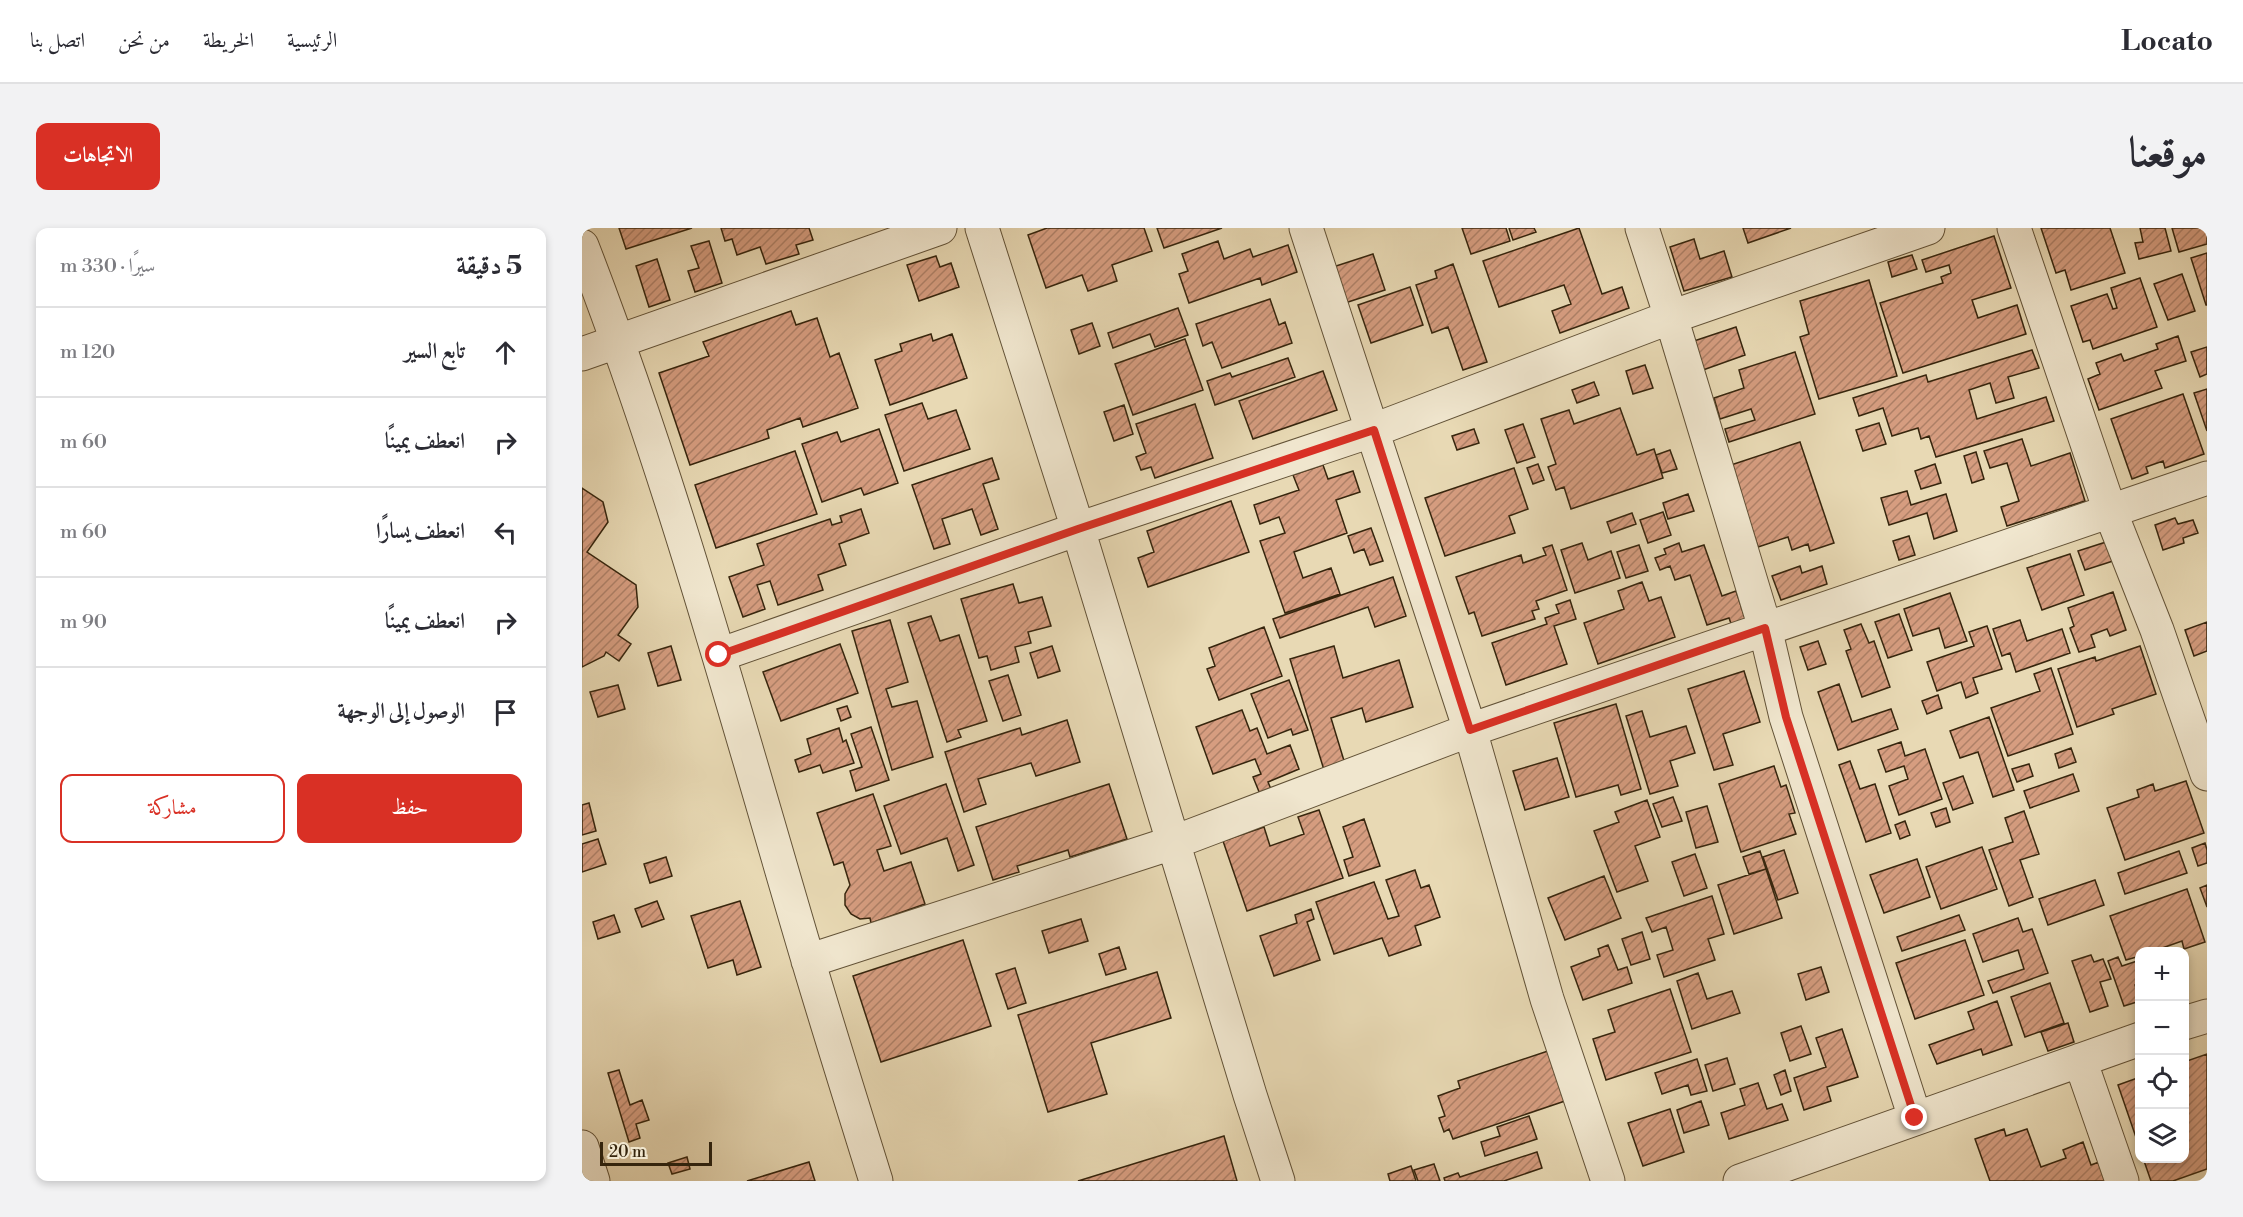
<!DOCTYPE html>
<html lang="ar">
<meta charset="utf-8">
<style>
:root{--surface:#fff;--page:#f2f2f3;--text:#2b2b33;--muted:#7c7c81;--line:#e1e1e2;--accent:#d93025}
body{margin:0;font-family:"Libre Bodoni",Amiri,serif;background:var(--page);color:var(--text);direction:rtl}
.controls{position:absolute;right:18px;bottom:18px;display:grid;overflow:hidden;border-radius:12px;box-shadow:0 3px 9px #0003}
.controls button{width:54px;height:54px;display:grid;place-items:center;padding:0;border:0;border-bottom:2px solid var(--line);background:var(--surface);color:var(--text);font:30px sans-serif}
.scale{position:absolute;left:18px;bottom:15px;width:112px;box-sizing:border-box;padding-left:6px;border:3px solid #36250d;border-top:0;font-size:16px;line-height:21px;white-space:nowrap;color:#36250d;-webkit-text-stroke:4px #f0e6ce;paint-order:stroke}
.stop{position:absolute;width:18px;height:18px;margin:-14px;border:4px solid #d93025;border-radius:50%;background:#fff}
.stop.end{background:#d93025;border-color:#fff;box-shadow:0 2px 6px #0008}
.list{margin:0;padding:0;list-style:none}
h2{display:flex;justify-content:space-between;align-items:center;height:78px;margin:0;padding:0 24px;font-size:26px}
h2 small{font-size:20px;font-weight:400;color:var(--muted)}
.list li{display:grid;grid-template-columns:39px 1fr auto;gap:18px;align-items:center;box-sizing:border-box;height:90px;padding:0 24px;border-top:2px solid var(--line)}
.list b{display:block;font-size:22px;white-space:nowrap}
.list em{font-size:20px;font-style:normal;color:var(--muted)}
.actions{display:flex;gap:12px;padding:18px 24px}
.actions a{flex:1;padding:14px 0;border:2px solid var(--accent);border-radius:12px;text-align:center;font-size:21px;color:var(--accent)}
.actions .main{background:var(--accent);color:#fff}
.icon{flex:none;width:33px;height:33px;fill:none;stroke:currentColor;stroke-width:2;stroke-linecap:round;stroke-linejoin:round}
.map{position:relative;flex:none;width:1625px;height:953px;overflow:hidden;direction:ltr;border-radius:12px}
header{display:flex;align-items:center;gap:36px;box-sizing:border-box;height:84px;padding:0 30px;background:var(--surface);border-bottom:2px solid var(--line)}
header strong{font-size:28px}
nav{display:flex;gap:33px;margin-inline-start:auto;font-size:21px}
.intro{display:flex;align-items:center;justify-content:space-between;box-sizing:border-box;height:144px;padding:0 36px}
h1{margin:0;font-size:42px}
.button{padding:15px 27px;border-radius:12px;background:var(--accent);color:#fff;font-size:21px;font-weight:700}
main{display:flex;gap:36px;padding:0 36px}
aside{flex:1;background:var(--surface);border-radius:12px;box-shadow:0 3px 9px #0003}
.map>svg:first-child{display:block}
.building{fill:url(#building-hatch);stroke:#36250d;stroke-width:1.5}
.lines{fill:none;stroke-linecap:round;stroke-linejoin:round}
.minor-casing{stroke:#625237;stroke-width:35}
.minor{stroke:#f0e6ce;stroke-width:33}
.route{stroke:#d93025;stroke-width:8}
</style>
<header>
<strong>Locato</strong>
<nav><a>الرئيسية</a><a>الخريطة</a><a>من نحن</a><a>اتصل بنا</a></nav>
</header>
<div class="intro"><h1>موقعنا</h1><a class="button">الاتجاهات</a></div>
<main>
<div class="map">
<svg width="1625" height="953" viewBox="0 0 1625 953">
<defs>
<pattern id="building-hatch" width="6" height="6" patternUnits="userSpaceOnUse" patternTransform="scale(1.5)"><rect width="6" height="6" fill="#d69d80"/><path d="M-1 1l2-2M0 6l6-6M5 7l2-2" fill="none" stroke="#ae8067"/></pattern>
</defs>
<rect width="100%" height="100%" fill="#e8d9b4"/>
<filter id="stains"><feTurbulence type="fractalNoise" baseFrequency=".00333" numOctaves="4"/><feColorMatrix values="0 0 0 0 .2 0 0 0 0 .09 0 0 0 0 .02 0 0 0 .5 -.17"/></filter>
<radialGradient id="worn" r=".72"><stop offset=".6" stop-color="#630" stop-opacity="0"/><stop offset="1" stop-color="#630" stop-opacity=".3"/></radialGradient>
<!-- building -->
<path class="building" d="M37,0H110L44,21Z
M139,0H227L231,12L214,17L217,26L184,36L178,19L155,27L150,11L143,13Z
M465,0H562L570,23L530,37L535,53L506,63L500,47L464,60L446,7Z
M575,0H640L582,20Z
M880,0H924L928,13L889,26Z
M927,0H952L954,4L931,12Z
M997,0L1020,66L1040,59L1047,80L978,105L970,83L989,76L982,57L917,79L901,33Z
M1161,0H1209L1166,15Z
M1459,0H1528L1543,45L1489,62L1483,42L1474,45Z
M1558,0H1583L1589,23L1557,31L1553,15L1561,14Z
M1590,0H1625V16L1597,24Z
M1412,8L1429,60L1390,72L1396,90L1435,77L1444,106L1321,145L1298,75L1361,55L1359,49L1369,45L1367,37L1344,44L1340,32Z
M1112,11L1118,31L1142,23L1150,49L1102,63L1088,19Z
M127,13L140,55L113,64L106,43L117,40L109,18Z
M636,13L642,31L668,21L671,29L706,17L715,44L680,57L678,50L607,75L597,46L606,43L600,26Z
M1625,25V77H1624L1609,30Z
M791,26L803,62L763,75L751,39Z
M1330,27L1335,41L1310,49L1306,34Z
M354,28L358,39L369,35L377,59L337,73L325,37Z
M75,31L88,72L67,79L54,38Z
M871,36L905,134L881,142L866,99L850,105L834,57L855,50L853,43Z
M1600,46L1613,83L1586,92L1572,56Z
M1558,50L1575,99L1511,121L1508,112L1501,114L1489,78L1525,66L1531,81L1535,80L1529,60Z
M1287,52L1315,148L1237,171L1218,109L1227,106L1218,73Z
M828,59L841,97L789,115L776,77Z
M688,71L697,97L703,94L710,115L640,140L630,114L621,118L614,96Z
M596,80L606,107L573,119L568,106L531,120L526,105Z
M209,83L214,97L235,90L248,129L257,125L276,180L221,199L218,190L185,202L187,210L108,237L77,145L127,128L121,114Z
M510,95L518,118L497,126L489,102Z
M1154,99L1163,127L1121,142L1112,113Z
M349,106L351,113L370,106L385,150L308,177L293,132L320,123L318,116Z
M1596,108L1604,133L1573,143L1580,160L1517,182L1506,151L1518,146L1514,135L1539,126L1542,133L1576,121L1574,116Z
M603,111L621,162L551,187L533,136Z
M1625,119V146L1618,149L1609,124Z
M1450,122L1457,140L1426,149L1432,170L1414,175L1408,155L1387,162L1395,191L1464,169L1472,193L1354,229L1347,208L1339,211L1336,200L1310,208L1301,180L1277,188L1271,170L1344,147L1346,154Z
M1213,124L1233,186L1147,214L1143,201L1173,192L1169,181L1138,191L1132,170L1162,160L1157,142Z
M706,130L713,149L633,177L625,153L648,145L650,149Z
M1063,137L1071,160L1051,166L1044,143Z
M741,143L755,182L671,211L657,173Z
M1012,154L1017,167L995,175L990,162Z
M1625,161V203L1612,165Z
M1601,166L1622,226L1583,240L1581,233L1564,239L1566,245L1550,251L1529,191Z
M340,175L346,191L374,182L388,221L322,243L303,187Z
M613,176L631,230L573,250L569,239L559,242L554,229L564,225L554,196Z
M542,177L551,206L532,213L522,184Z
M1038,180L1055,227L1072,221L1081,250L989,281L982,259L974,262L966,239L974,236L959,191L987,182L992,196Z
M1297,195L1304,216L1281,223L1274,202Z
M941,196L953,229L935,235L923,202Z
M297,201L316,255L282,267L279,260L240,274L220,216L255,204L259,214Z
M892,201L897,215L875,222L870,208Z
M1440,211L1449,238L1488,225L1503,273L1425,298L1419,279L1437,273L1425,235L1408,240L1402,223Z
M1218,214L1252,315L1228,323L1226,316L1210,322L1206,309L1176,319L1149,237Z
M1088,222L1095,241L1080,245L1074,227Z
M213,223L235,286L134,320L113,257Z
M1394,224L1402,251L1390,255L1382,228Z
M410,230L417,251L401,256L416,301L399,307L390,281L360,291L368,316L352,321L330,257Z
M956,236L962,252L951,256L945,240Z
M1353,236L1359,255L1339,261L1333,243Z
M741,237L746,251L771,243L778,264L754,272L765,305L712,324L721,350L749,340L758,366L703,385L678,313L703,305L697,289L678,296L672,277L717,262L711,247Z
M932,240L946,281L927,288L933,305L863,328L843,270Z
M0,260L21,274L26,294L5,324L54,357L56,379L36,407L49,416L37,433L24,424L22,428L0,439Z
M1325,263L1329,277L1364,266L1375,303L1352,311L1345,285L1307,297L1299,270Z
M1106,266L1112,283L1086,291L1081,275Z
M649,273L667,324L566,359L556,330L572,324L565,303Z
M279,281L287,305L257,316L264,337L236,347L241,362L196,377L188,353L175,357L183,381L161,389L147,349L182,337L175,316L248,291L250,297L260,294L258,288Z
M1081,284L1089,307L1066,315L1058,292Z
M1050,285L1054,296L1029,305L1025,294Z
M1593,290L1596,296L1611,292L1616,305L1601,310L1602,315L1581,322L1573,297Z
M789,300L801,333L788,337L782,321L772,325L766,308Z
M1327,308L1333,327L1317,332L1311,313Z
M1524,314L1531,333L1503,342L1496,323Z
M1000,315L1006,332L1029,323L1038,350L993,365L979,322Z
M1097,315L1100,324L1122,317L1140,368L1154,363L1165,396L1151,401L1147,390L1125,397L1108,347L1093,352L1088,338L1078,342L1073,330L1084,326L1082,321Z
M970,317L985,362L954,373L957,381L950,383L953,391L900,408L892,384L887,386L874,349L939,327L941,335L964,327L961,320Z
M1057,317L1066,343L1044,350L1035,324Z
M1488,326L1502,367L1460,382L1445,340Z
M1218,338L1220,345L1240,338L1245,356L1199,372L1190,348Z
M811,349L824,388L793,399L786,379L698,410L691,391Z
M1060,354L1067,373L1079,369L1093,409L1016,436L1002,395L1042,381L1036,363Z
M431,356L437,375L460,369L469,398L446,404L449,415L433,419L437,434L409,442L405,428L397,430L379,371Z
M1531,364L1544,402L1528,408L1525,401L1509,407L1513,419L1497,424L1488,400L1492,398L1486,380Z
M1368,365L1385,413L1363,420L1357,400L1331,408L1322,381Z
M988,372L994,391L972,398L985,436L924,457L910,415L965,396L963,390L977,385L974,377Z
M1317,386L1330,422L1306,430L1293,394Z
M349,388L358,413L377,407L405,493L376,502L379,509L365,514L326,395Z
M308,392L326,454L304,461L310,479L335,473L351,529L310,542L270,403Z
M1438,392L1445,413L1480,401L1488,425L1434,444L1428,425L1420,428L1411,401Z
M1625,394V423L1612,428L1603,402Z
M1279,396L1287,415L1292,413L1308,459L1280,469L1264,423L1269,421L1262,402Z
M1405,398L1420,441L1391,450L1396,465L1384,470L1379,454L1355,463L1345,434L1392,418L1387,404Z
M682,399L700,448L637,472L625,441L633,438L627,420Z
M1236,413L1244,436L1226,442L1218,419Z
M258,416L276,465L199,493L181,444Z
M89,418L99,452L76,458L66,425Z
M470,418L478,443L456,450L448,425Z
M752,418L761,450L817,432L831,479L784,494L780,480L749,490L763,536L742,542L708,431Z
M1558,418L1574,466L1530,481L1532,486L1495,499L1476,441L1513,429L1514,433Z
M1469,440L1491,506L1426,528L1409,480L1458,463L1452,446Z
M1162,443L1178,494L1141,506L1151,537L1132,542L1106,461Z
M426,447L439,487L421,493L407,453Z
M707,452L726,502L711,507L709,501L686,510L669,466Z
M1257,456L1270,494L1309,481L1316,501L1256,522L1236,464Z
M36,457L43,481L16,489L8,464Z
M1356,467L1360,480L1345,486L1340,473Z
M1034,476L1059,561L1039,567L1036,557L994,569L972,495Z
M265,478L269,489L259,493L255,481Z
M660,482L668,503L675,500L685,526L708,517L717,541L686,554L691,566L680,571L671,549L679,546L673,531L631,546L614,499Z
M1060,483L1068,509L1104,498L1113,525L1088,533L1096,558L1068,566L1044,488Z
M1407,489L1432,562L1411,569L1396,524L1378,530L1368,503Z
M485,492L498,534L454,548L449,535L396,551L404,576L382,584L363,524L438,500L440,507Z
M289,499L307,552L274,563L268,543L280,539L269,506Z
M257,500L261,514L264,512L272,535L241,545L238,537L217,544L213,532L229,526L225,511Z
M1319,514L1323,528L1343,521L1360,571L1317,587L1307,558L1326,551L1322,538L1304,544L1296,522Z
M1489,520L1494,534L1477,540L1473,526Z
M975,530L987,569L943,582L931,543Z
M1268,533L1278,561L1293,556L1309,605L1284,614L1257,537Z
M1447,536L1451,548L1435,554L1430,541Z
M1192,538L1199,559L1204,557L1213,585L1207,586L1214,606L1159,624L1137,556Z
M1491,546L1497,563L1448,580L1442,563Z
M1381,548L1391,575L1371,582L1361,555Z
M1604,553L1622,605L1543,632L1525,580L1557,569L1555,562L1571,556L1573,563Z
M364,556L392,637L376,643L365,610L319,626L302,578Z
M527,556L545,611L488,629L486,622L435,638L437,644L411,652L394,599Z
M291,566L309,618L295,622L302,643L329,634L343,676L289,695L288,690L278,691L269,686L263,677V666L268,657L261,634L252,637L235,585Z
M1091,569L1100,593L1080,599L1071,576Z
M1065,572L1078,609L1053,618L1066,653L1035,664L1012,603L1037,594L1033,584Z
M7,575L14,603L0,607V577Z
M1125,578L1136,614L1114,620L1104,584Z
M1364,580L1368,594L1354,599L1349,585Z
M737,582L761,650L665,683L641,613L682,599L688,618L722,606L716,589Z
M1442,583L1457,626L1438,632L1451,669L1427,678L1407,622L1431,614L1423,590Z
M782,591L798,638L767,648L762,632L771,629L761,599Z
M1323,593L1328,607L1318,611L1313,597Z
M16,611L24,636L0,644V616Z
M1623,615L1625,622V635L1616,638L1610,620Z
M1400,619L1415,661L1359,681L1344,639Z
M1202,622L1216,665L1196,672L1181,629Z
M1178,623L1184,641L1167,646L1161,629Z
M1597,623L1605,645L1543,666L1536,645Z
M1113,626L1125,660L1102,668L1090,634Z
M84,629L90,648L68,655L62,636Z
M1335,631L1348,669L1302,685L1288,647Z
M1184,641L1200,690L1152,706L1136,657Z
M833,642L839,660L847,657L858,689L833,698L839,717L807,728L800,710L752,726L734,674L792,654L806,691L817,688L804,652Z
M1022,648L1039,690L983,712L966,670Z
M1513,652L1522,677L1466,697L1457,671Z
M1625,657V679L1618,660Z
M1605,661L1623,714L1602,721L1600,713L1569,724H1558V728L1544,732L1528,688Z
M1130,668L1142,706L1126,711L1133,732L1082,749L1075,727L1091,722L1084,699L1070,704L1064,690Z
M75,673L82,691L60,699L53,681Z
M158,673L179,739L155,747L151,732L126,740L109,688Z
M729,681L732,691L725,694L738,732L692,748L678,708L715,695L713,687Z
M32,687L38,704L16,711L11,694Z
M1377,687L1383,702L1320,723L1315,709Z
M1436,690L1441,704L1450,701L1466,745L1411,765L1406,753L1442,741L1436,722L1401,734L1391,706Z
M499,691L506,713L467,725L460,703Z
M1060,704L1068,731L1049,737L1040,711Z
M381,712L409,798L299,834L271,748Z
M1383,712L1402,767L1333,791L1314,735Z
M1026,717L1036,742L1045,739L1050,755L1001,772L989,739L1018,728L1016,721Z
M537,719L544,741L524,747L517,726Z
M1509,727L1512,734L1521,731L1529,751L1518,754L1526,778L1508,784L1490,733Z
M1536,729L1540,738L1558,732V755L1553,757L1558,773L1542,778L1526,733Z
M1239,739L1247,764L1224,772L1216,746Z
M433,740L444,775L426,781L414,746Z
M575,744L589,790L509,815L525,866L466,884L436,787Z
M1116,745L1125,771L1150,763L1158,785L1110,801L1095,753Z
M1468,755L1482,795L1443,809L1429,769Z
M1088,761L1109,824L1024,852L1011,811L1033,804L1026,782Z
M1415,773L1430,817L1401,827L1399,821L1355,836L1347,817L1392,801L1386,784Z
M1486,795L1492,814L1466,823L1459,804Z
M1219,798L1229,826L1208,833L1199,805Z
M1260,801L1276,849L1245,859L1249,873L1222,882L1212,850L1244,839L1234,810Z
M966,823L983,873L871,911L867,901L862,904L857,890L863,888L856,868L878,860L876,853Z
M1625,826V941L1591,953H1569L1561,930H1602V834Z
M1145,830L1153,856L1131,863L1123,837Z
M1115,831L1125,863L1109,867L1106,857L1080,866L1073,845Z
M37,842L48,877L60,872L67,892L54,896L58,910L47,914L26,845Z
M1203,842L1209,863L1199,867L1192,847Z
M1558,849V921L1536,857Z
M1176,855L1185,881L1200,876L1206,892L1147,911L1139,885L1163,877L1158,861Z
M1119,873L1127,897L1102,905L1095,882Z
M1088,881L1102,924L1061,938L1046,895Z
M947,888L955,911L903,928L899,914L918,908L915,899Z
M1422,901L1424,908L1445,901L1459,939L1484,930L1481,922L1501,914L1509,937L1517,934L1523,953H1408L1393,911Z
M642,908L655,953H496Z
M955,924L960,940L922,953H863L862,950L876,945L878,949Z
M105,929L108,941L90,946L86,935Z
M227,934L233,953H165Z
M852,936L858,953H836L832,942Z
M829,938L834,953H808L806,946Z"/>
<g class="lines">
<!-- minor casing -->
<g class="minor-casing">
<path id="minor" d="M400,0L496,301L668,867L696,953
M724,0L888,502L965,771L1026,953
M1060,0L1089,89L1183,400L1204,489L1333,890
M1432,0L1528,283L1575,402L1625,546
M0,18C90,250 155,492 226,732C248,806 271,879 294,953
M0,126L358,0
M137,427L496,301L792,202L1089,89L1346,0
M226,733L590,615L888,502L1625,250
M1602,795L1625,788
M1498,832L1540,953
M0,919L11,953
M1158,953L1558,811"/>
</g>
<!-- minor -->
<use href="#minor" class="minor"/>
</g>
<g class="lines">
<!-- route -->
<path class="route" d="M137,427L496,301L792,202L888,502L1183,400L1204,489L1333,890"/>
</g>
<rect width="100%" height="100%" filter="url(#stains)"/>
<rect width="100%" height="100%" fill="url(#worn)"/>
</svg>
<div class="controls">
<button>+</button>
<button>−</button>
<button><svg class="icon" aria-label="locate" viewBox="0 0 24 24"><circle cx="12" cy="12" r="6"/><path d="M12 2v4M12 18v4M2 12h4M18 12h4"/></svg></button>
<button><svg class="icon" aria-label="layers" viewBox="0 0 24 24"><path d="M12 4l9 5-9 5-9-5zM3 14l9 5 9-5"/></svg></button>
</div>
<div class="scale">20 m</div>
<div class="stop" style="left:137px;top:427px"></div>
<div class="stop end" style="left:1333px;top:890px"></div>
</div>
<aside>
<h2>5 دقيقة<small>سيرًا · 330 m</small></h2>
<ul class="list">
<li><svg class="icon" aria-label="ahead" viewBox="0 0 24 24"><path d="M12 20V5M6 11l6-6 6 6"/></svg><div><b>تابع السير</b></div><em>120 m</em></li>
<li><svg class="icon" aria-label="right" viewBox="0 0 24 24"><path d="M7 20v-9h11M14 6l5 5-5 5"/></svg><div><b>انعطف يمينًا</b></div><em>60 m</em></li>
<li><svg class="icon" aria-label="left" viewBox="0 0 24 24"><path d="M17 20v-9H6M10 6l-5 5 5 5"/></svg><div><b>انعطف يسارًا</b></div><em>60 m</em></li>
<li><svg class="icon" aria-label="right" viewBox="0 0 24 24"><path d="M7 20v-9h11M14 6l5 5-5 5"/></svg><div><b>انعطف يمينًا</b></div><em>90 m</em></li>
<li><svg class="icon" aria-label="arrive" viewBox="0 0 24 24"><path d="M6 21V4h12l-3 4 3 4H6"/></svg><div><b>الوصول إلى الوجهة</b></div></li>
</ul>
<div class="actions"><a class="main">حفظ</a><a>مشاركة</a></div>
</aside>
</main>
